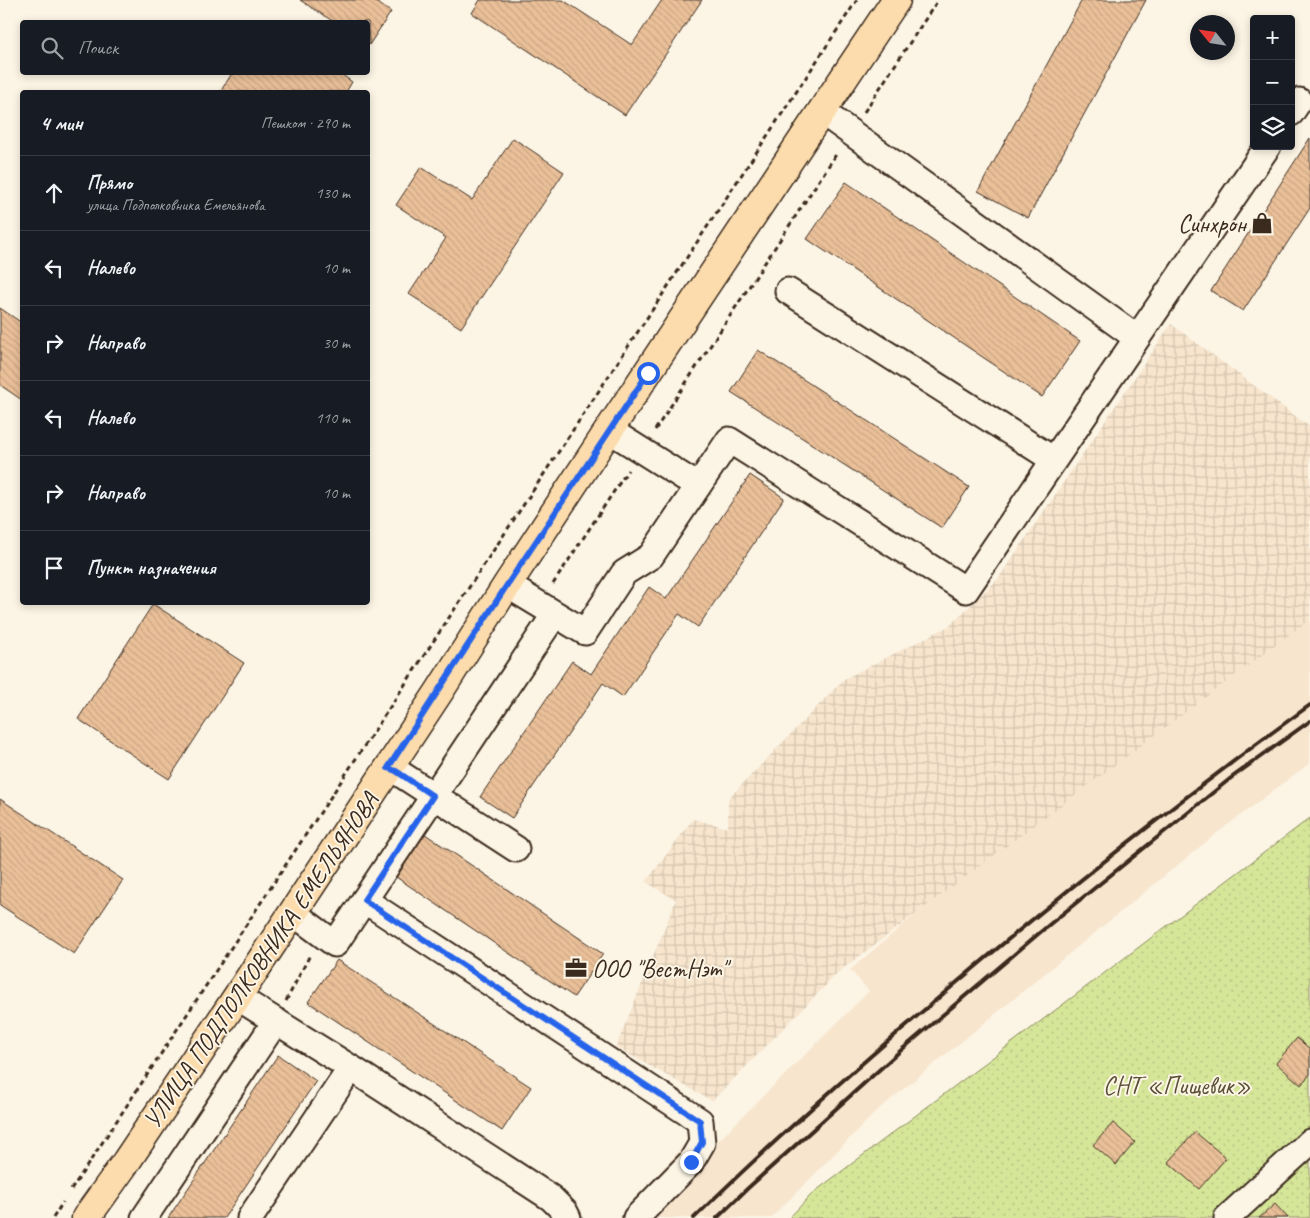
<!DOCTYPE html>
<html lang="ru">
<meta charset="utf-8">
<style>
:root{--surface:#171b24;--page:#20242c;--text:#f1f3f6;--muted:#9ea1a6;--line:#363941}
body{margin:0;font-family:Caveat,sans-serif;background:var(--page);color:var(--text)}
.controls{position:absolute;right:15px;top:15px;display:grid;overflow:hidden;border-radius:5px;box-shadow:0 2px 8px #0003}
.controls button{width:45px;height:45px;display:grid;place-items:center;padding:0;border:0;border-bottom:1px solid var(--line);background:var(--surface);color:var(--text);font:25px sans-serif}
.compass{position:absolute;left:1190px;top:15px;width:45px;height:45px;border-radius:50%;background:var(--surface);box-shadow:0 2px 8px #0003;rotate:300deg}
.stop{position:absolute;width:15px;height:15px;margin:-11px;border:4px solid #2563eb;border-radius:50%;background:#fff}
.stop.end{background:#2563eb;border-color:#fff;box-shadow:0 1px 5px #0008}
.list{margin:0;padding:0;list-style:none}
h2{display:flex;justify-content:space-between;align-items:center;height:65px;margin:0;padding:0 20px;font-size:21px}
h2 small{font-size:16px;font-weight:400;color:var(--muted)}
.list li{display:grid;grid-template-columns:32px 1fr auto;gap:15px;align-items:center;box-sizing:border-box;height:75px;padding:0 20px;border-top:1px solid var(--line)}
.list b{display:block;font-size:19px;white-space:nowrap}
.list p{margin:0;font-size:16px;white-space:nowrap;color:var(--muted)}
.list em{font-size:16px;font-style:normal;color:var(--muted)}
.icon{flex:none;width:28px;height:28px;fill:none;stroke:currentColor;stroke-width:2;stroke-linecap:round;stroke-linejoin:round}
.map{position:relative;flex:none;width:1310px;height:1218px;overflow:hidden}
.search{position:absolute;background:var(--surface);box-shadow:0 2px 8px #0003;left:20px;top:20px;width:350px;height:55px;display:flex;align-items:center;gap:12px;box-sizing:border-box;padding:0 18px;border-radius:5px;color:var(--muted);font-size:19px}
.panel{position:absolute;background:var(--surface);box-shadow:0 2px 8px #0003;left:20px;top:90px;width:350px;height:515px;border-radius:5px}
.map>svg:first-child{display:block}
.built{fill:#f7e5ce}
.industrial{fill:url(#industrial-grid)}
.green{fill:url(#green-dots);stroke:#88885c}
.building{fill:url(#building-back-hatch);stroke:#3b2a1e}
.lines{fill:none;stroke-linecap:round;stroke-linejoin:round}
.minor-casing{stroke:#3b2a1e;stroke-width:29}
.major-casing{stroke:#3b2a1e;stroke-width:31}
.path{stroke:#3b2a1e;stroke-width:3;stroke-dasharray:5 4;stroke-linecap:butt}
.minor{stroke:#fcf5e5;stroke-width:25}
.major{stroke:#fcdcac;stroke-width:28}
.rail{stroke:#3b2a1e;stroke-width:4}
.route{stroke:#2563eb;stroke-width:6}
.labels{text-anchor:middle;stroke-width:4;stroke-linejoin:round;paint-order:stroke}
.poi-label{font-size:25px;fill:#3b2a1e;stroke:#fcf5e5;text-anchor:end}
.street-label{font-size:25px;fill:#3b2a1e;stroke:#fcf5e5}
.park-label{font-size:25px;fill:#5a5037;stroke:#fcf5e5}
</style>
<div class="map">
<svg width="1310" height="1218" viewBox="0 0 1310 1218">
<defs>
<pattern id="industrial-grid" width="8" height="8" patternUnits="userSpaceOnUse" patternTransform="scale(1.25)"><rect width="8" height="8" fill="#f7e5ce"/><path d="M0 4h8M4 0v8" fill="none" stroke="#d5c5b0"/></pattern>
<pattern id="green-dots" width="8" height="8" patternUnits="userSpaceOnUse" patternTransform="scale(1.25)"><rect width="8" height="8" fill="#d6e699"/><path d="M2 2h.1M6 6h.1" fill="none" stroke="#b9c583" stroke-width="1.8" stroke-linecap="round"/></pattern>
<pattern id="building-back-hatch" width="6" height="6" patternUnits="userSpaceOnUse" patternTransform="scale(1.25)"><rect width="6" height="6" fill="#eac099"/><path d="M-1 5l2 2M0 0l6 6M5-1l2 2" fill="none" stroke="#caa583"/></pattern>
</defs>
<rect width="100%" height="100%" fill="#fcf5e5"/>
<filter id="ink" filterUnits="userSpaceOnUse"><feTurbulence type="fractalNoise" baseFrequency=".02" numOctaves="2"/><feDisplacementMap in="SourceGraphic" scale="10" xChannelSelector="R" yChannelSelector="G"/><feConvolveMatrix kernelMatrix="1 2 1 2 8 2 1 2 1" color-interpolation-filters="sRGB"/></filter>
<g filter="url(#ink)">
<!-- built -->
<path class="built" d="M1310,604V763L1217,833L879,1109L771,1218H620L697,1130L716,1143L869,991L850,970L917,913Z"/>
<!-- industrial -->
<path class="industrial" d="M1171,324L1310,427V619L841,970L712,1101L616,1047L676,900L646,882L693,819L728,828V799L844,679L949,626L998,579Z"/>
<!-- green -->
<path class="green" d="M1310,818V1218H789L813,1193Z"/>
<!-- building -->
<path class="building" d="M300,0H373L391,12L369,45L368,22H334Z
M480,0H563L632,45L662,0H702L625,115L472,13Z
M1082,0H1146L1028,218L978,191Z
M233,72H338L352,82L346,92H220Z
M513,138L564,172L461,328L409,294L446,238L396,205L421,167L472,200Z
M1310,138V208L1243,311L1211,291Z
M846,182L1080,341L1042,397L807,239Z
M0,308L22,323V400L0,385Z
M758,350L969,487L942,528L731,392Z
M750,475L784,498L698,627L679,614L623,697L603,683L512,818L480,797L572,661L591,674L649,587L666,599Z
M153,604L244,663L169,779L78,719Z
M0,799L123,880L74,954L0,905Z
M425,834L603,954L574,997L396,877Z
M337,960L531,1087L502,1131L308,1002Z
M1297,1038L1310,1049V1074L1301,1085L1276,1063Z
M278,1055L316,1081L261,1163L224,1218H168Z
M1113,1123L1135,1142L1116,1165L1093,1145Z
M1195,1132L1226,1158L1199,1189L1168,1162Z
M1275,1204L1288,1218H1259Z"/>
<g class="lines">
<!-- minor casing -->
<g class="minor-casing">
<path id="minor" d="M821,111L1137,338
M1291,113L1299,101
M609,430L698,486
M1054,460L1268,146
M507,585L585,632L624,573L651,556L729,440L966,590L1054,460L788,291
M388,768L396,771L516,849
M364,900L700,1121L702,1143L691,1162L636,1218
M290,916L300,918L335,944L555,614
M237,997L351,1068L250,1218
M351,1068L551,1198L565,1212L568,1218
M144,1218L276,1021
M1227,1218L1310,1142"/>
</g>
<!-- major casing -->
<g class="major-casing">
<path id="major" d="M86,1218L126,1162L237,997L439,692L507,585L609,430L896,0"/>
</g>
<!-- path -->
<path class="path" d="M864,112L938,0
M655,430L837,153
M553,584L628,470
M286,1001L310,955
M71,1190L857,0
M53,1218L63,1202"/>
<!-- minor -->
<use href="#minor" class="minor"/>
<!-- major -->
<use href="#major" class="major"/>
<!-- rail -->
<path class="rail" d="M694,1218C774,1140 858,1066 943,994C1062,893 1184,796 1310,705
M717,1218L748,1188L899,1052L1050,924L1231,778L1310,721"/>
</g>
</g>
<g class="lines" filter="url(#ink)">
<!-- route -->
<path class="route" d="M648,373L507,585L388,768L396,771L433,796L364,900L700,1121L702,1142L691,1162"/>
</g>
<!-- icons -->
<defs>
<g id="shop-bare" transform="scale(1.725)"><path d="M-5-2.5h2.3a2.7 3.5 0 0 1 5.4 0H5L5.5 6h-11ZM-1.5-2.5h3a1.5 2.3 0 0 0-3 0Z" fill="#3b2a1e" stroke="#fcf5e5" stroke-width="2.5" paint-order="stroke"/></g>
<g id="office-bare" transform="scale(1.725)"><path d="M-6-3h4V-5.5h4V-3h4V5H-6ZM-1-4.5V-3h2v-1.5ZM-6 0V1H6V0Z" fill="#3b2a1e" stroke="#fcf5e5" stroke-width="2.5" paint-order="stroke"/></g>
</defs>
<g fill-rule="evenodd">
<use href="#shop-bare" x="1262" y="223"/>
<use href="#office-bare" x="576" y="968"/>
</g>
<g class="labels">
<!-- poi labels -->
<g class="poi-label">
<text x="1246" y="232">Синхрон</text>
<text x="592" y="977" text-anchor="start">ООО "ВестНэт"</text>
</g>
<!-- street labels -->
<g class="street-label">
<text transform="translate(260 960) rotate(-56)" y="9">УЛИЦА ПОДПОЛКОВНИКА ЕМЕЛЬЯНОВА</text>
</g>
<!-- park labels -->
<g class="park-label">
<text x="1177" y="1094">СНТ «Пищевик»</text>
</g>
</g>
</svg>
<div class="controls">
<button>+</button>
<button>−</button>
<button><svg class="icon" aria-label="layers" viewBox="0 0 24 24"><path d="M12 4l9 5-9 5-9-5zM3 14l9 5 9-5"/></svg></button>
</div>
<svg class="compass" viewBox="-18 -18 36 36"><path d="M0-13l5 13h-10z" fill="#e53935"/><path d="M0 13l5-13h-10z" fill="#9ea1a6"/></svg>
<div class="stop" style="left:648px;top:373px"></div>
<div class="stop end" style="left:691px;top:1162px"></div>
<div class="search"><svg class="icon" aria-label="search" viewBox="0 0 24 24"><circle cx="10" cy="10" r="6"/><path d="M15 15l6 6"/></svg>Поиск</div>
<section class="panel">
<h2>4 мин<small>Пешком · 290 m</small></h2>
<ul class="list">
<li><svg class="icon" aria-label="ahead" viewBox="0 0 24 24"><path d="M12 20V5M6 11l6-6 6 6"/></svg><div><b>Прямо</b><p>улица Подполковника Емельянова</p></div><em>130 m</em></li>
<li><svg class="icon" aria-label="left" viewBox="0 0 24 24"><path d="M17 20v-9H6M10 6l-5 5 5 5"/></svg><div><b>Налево</b></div><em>10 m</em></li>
<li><svg class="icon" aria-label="right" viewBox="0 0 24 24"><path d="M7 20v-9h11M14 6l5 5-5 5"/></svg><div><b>Направо</b></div><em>30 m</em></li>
<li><svg class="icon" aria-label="left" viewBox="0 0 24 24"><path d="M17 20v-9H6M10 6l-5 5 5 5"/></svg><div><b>Налево</b></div><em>110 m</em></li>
<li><svg class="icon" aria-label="right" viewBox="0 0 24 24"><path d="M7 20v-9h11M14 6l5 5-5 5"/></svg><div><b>Направо</b></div><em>10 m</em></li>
<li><svg class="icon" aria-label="arrive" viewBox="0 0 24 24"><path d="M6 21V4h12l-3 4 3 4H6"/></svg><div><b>Пункт назначения</b></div></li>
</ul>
</section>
</div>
